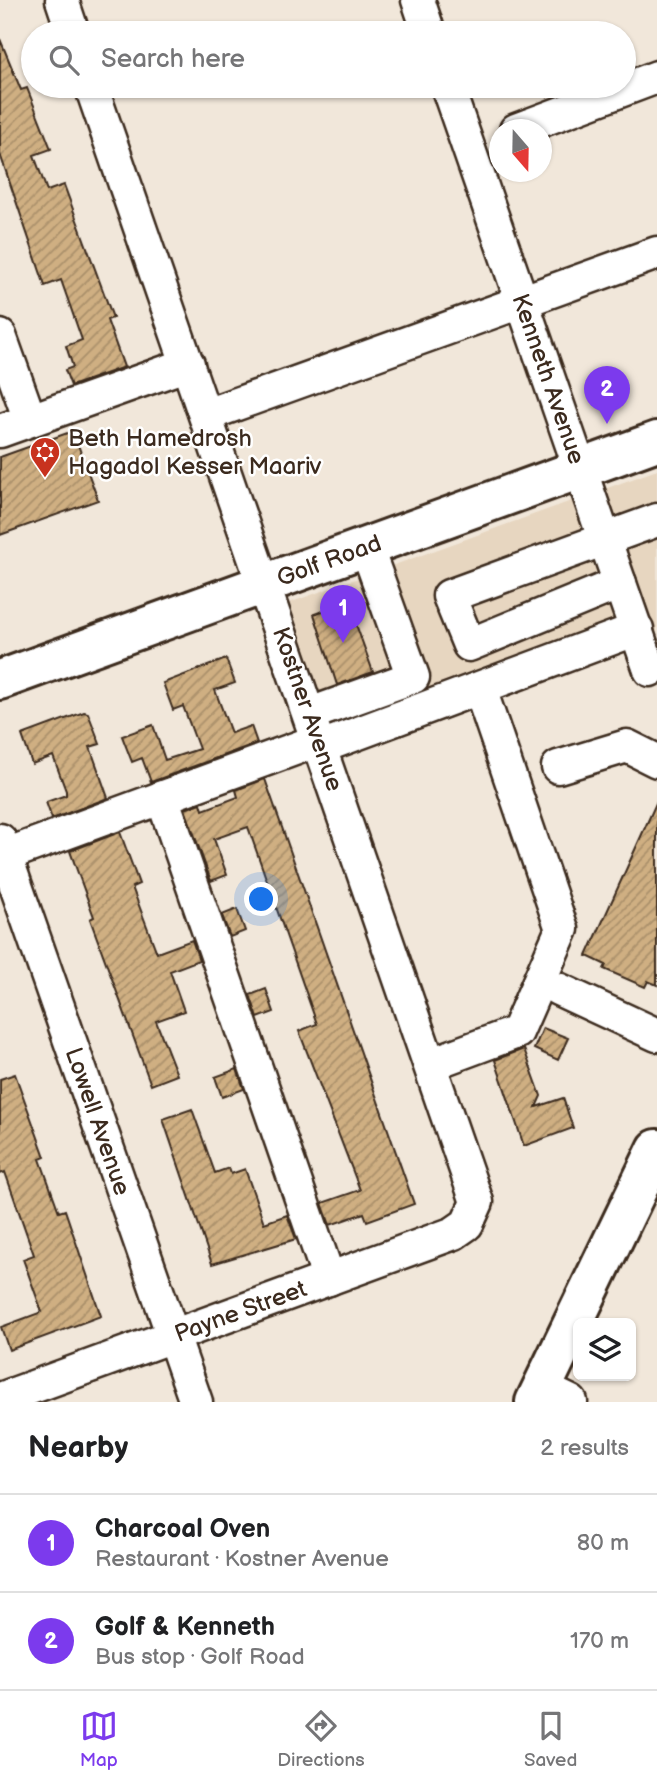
<!DOCTYPE html>
<meta charset="utf-8">
<style>
:root{--surface:#fff;--page:#f2f2f2;--text:#202124;--muted:#757577;--line:#e0e0e0;--accent:#7c3aed}
body{margin:0;font-family:"Balsamiq Sans",sans-serif;background:var(--page);color:var(--text)}
.controls{position:absolute;right:21px;bottom:21px;display:grid;overflow:hidden;border-radius:10px;box-shadow:0 2px 5px #0004}
.controls button{width:63px;height:63px;display:grid;place-items:center;padding:0;border:0;border-bottom:2px solid var(--line);background:var(--surface);color:var(--text);font:35px sans-serif}
.compass{position:absolute;left:489px;top:119px;width:63px;height:63px;border-radius:50%;background:var(--surface);box-shadow:0 2px 5px #0004;rotate:160deg}
.you{position:absolute;left:262px;top:900px;width:24px;height:24px;margin:-18px;border:5px solid #fff;border-radius:50%;background:#1a73e8;box-shadow:0 0 0 10px #1a73e833}
.badge{display:grid;place-items:center;width:46px;height:46px;border-radius:50%;background:var(--accent);color:#fff;font-size:23px;font-weight:700}
.pin{position:absolute;translate:-50% -58px;filter:drop-shadow(0 2px 4px #0008)}
.pin::after{content:'';position:absolute;top:37px;width:24px;height:21px;background:inherit;clip-path:polygon(0 0,100% 0,50% 100%)}
.list{margin:0;padding:0;list-style:none}
h2{display:flex;justify-content:space-between;align-items:center;height:91px;margin:0;padding:0 28px;font-size:30px}
h2 small{font-size:23px;font-weight:400;color:var(--muted)}
.list li{display:grid;grid-template-columns:46px 1fr auto;gap:21px;align-items:center;box-sizing:border-box;height:98px;padding:0 28px;border-top:2px solid var(--line)}
.list b{display:block;font-size:26px;white-space:nowrap}
.list p{margin:0;font-size:23px;white-space:nowrap;color:var(--muted)}
.list em{font-size:23px;font-style:normal;color:var(--muted)}
.icon{flex:none;width:38px;height:38px;fill:none;stroke:currentColor;stroke-width:2;stroke-linecap:round;stroke-linejoin:round}
.map{position:relative;flex:none;width:657px;height:1402px;overflow:hidden}
.search{position:absolute;background:var(--surface);box-shadow:0 2px 5px #0004;left:21px;right:21px;top:21px;height:77px;display:flex;align-items:center;gap:18px;box-sizing:border-box;padding:0 24px;border-radius:38px;color:var(--muted);font-size:26px}
.sheet{height:287px;background:var(--surface)}
nav{display:flex;justify-content:space-around;align-items:center;box-sizing:border-box;height:98px;border-top:2px solid var(--line);background:var(--surface);font-size:19px;color:var(--muted)}
nav a{display:grid;justify-items:center;gap:4px}
nav .on{color:var(--accent)}
.map>svg:first-child{display:block}
.built{fill:#e7d6c0}
.building{fill:url(#building-hatch);stroke:#3b2a1e;stroke-width:2}
.lines{fill:none;stroke-linecap:round;stroke-linejoin:round}
.minor-casing{stroke:#3b2a1e;stroke-width:37}
.major-casing{stroke:#3b2a1e;stroke-width:44}
.minor{stroke:#fff;stroke-width:32}
.major{stroke:#fff;stroke-width:38}
.labels{text-anchor:middle;stroke-width:5;stroke-linejoin:round;paint-order:stroke}
.street-label{font-size:24px;fill:#3b2a1e;stroke:#fff}
.poi-label{font-size:24px;fill:#3b2a1e;stroke:#fff;text-anchor:start}
</style>
<div class="map">
<svg width="657" height="1402" viewBox="0 0 657 1402">
<defs>
<pattern id="building-hatch" width="6" height="6" patternUnits="userSpaceOnUse" patternTransform="scale(1.75)"><rect width="6" height="6" fill="#cfaf82"/><path d="M-1 1l2-2M0 6l6-6M5 7l2-2" fill="none" stroke="#a98f6a"/></pattern>
</defs>
<rect width="100%" height="100%" fill="#f1e7da"/>
<filter id="ink" filterUnits="userSpaceOnUse"><feTurbulence type="fractalNoise" baseFrequency=".0143" numOctaves="2"/><feDisplacementMap in="SourceGraphic" scale="14" xChannelSelector="R" yChannelSelector="G"/><feConvolveMatrix kernelMatrix="1 2 1 2 8 2 1 2 1" color-interpolation-filters="sRGB"/></filter>
<g filter="url(#ink)">
<!-- built -->
<path class="built" d="M657,470V687L637,630L336,740L289,603Z"/>
<!-- building -->
<path class="building" d="M0,39L21,90L27,88L51,149L34,155L47,191L64,185L113,318L107,320L124,367L71,386L65,370L73,367L66,346L82,340L61,280L45,286L0,154Z
M73,431L98,500L0,535V457Z
M348,602L373,672L337,685L314,614Z
M226,659L235,683L215,690L231,733L251,726L257,743L151,782L142,758L132,762L122,736L153,725L165,760L199,749L183,706L173,710L163,683Z
M84,712L88,713L100,744L90,747L108,798L52,819L46,802L66,795V791L53,756L32,764L22,735Z
M265,779L414,1204L367,1221L364,1213L330,1225L322,1203L360,1190L299,1031L317,1024L248,827L214,839L227,875L211,881L185,809L201,803L203,810L238,797L236,790Z
M657,801V985L648,981L645,987L604,969L606,965L587,956Z
M120,832L139,884L132,887L157,953L192,940L199,960L170,971L184,1011L156,1021L177,1075L151,1085L90,919L94,917L70,851Z
M237,909L245,931L230,937L222,915Z
M266,989L274,1012L258,1018L250,995Z
M543,1028L568,1038L558,1060L534,1049Z
M524,1049L541,1096L536,1107L563,1098L573,1128L524,1146L495,1060Z
M237,1069L244,1089L222,1097L215,1077Z
M15,1074L45,1157L40,1159L59,1212L65,1210L101,1316L9,1350L1,1327L42,1312L23,1259L34,1255L5,1172L0,1174V1079Z
M192,1109L215,1173L229,1168L231,1174L245,1169L264,1223L287,1215L296,1239L212,1264L163,1119Z"/>
<g class="lines">
<!-- minor casing -->
<g class="minor-casing">
<g id="minor">
<path d="M62,0L73,33"/>
<path d="M418,0L429,33"/>
<path id="s1" d="M447,86L650,670"/>
<path d="M516,130L657,77"/>
<path d="M0,336L30,420"/>
<path d="M206,415L657,253"/>
<path d="M0,431L188,364"/>
<path d="M620,583L469,645L449,596L657,520"/>
<path d="M310,714L413,677L366,546"/>
<path d="M321,747L637,629"/>
<path d="M558,767L627,746L657,761"/>
<path d="M162,797L329,1279"/>
<path id="s2" d="M0,840L196,1402"/>
<path d="M0,857L319,740"/>
<path d="M558,989L657,1035"/>
<path d="M431,1064L517,1032L562,929L480,689"/>
<path d="M542,1388L571,1402"/>
<path id="s3" d="M0,1399L454,1233L467,1224L477,1202L91,86"/>
</g>
</g>
<!-- major casing -->
<g class="major-casing">
<g id="major">
<path id="s4" d="M0,680L657,441"/>
<path d="M535,1402L657,1149"/>
</g>
</g>
<!-- minor -->
<use href="#minor" class="minor"/>
<!-- major -->
<use href="#major" class="major"/>
</g>
</g>
<!-- icons -->
<defs>
<g id="synagogue-pin" transform="scale(1.575)"><path d="M0 17L-7.5 6A9.5 9.5 0 1 1 7.5 6Z" fill="#c8321e" stroke="#fff"/><path d="M0-6.5L5.6 3.2H-5.6ZM0 6.5L5.6-3.2H-5.6Z" fill="#fff"/></g>
</defs>
<g fill-rule="evenodd">
<use href="#synagogue-pin" x="45" y="452"/>
</g>
<g class="labels">
<!-- street labels -->
<g class="street-label">
<text dy="8" stroke="none"><textPath href="#s1" startOffset="310">Kenneth Avenue</textPath></text>
<text dy="8" stroke="none"><textPath href="#s4" startOffset="350">Golf Road</textPath></text>
<text transform="translate(308 709) rotate(71)" y="8">Kostner Avenue</text>
<text dy="8" stroke="none"><textPath href="#s2" startOffset="298">Lowell Avenue</textPath></text>
<text dy="8" stroke="none"><textPath href="#s3" startOffset="256">Payne Street</textPath></text>
</g>
<!-- poi labels -->
<g class="poi-label">
<text x="68" y="446">Beth Hamedrosh<tspan x="68" dy="28">Hagadol Kesser Maariv</tspan></text>
</g>
</g>
</svg>
<div class="controls">
<button><svg class="icon" aria-label="layers" viewBox="0 0 24 24"><path d="M12 4l9 5-9 5-9-5zM3 14l9 5 9-5"/></svg></button>
</div>
<svg class="compass" viewBox="-18 -18 36 36"><path d="M0-13l5 13h-10z" fill="#e53935"/><path d="M0 13l5-13h-10z" fill="#757577"/></svg>
<div class="you"></div>
<div class="pin badge" style="left:343px;top:643px">1</div>
<div class="pin badge" style="left:607px;top:424px">2</div>
<div class="search"><svg class="icon" aria-label="search" viewBox="0 0 24 24"><circle cx="10" cy="10" r="6"/><path d="M15 15l6 6"/></svg>Search here</div>
</div>
<section class="sheet">
<h2>Nearby<small>2 results</small></h2>
<ul class="list">
<li><span class="badge">1</span><div><b>Charcoal Oven</b><p>Restaurant · Kostner Avenue</p></div><em>80 m</em></li>
<li><span class="badge">2</span><div><b>Golf &amp; Kenneth</b><p>Bus stop · Golf Road</p></div><em>170 m</em></li>
</ul>
</section>
<nav>
<a class="on"><svg class="icon" aria-label="map" viewBox="0 0 24 24"><path d="M3 6l6-2 6 2 6-2v14l-6 2-6-2-6 2zM9 4v14M15 6v14"/></svg>Map</a>
<a><svg class="icon" aria-label="directions" viewBox="0 0 24 24"><path d="M12 3l9 9-9 9-9-9zM9 14v-3h6M13 9l2 2-2 2"/></svg>Directions</a>
<a><svg class="icon" aria-label="saved" viewBox="0 0 24 24"><path d="M7 4h10v16l-5-4-5 4z"/></svg>Saved</a>
</nav>
